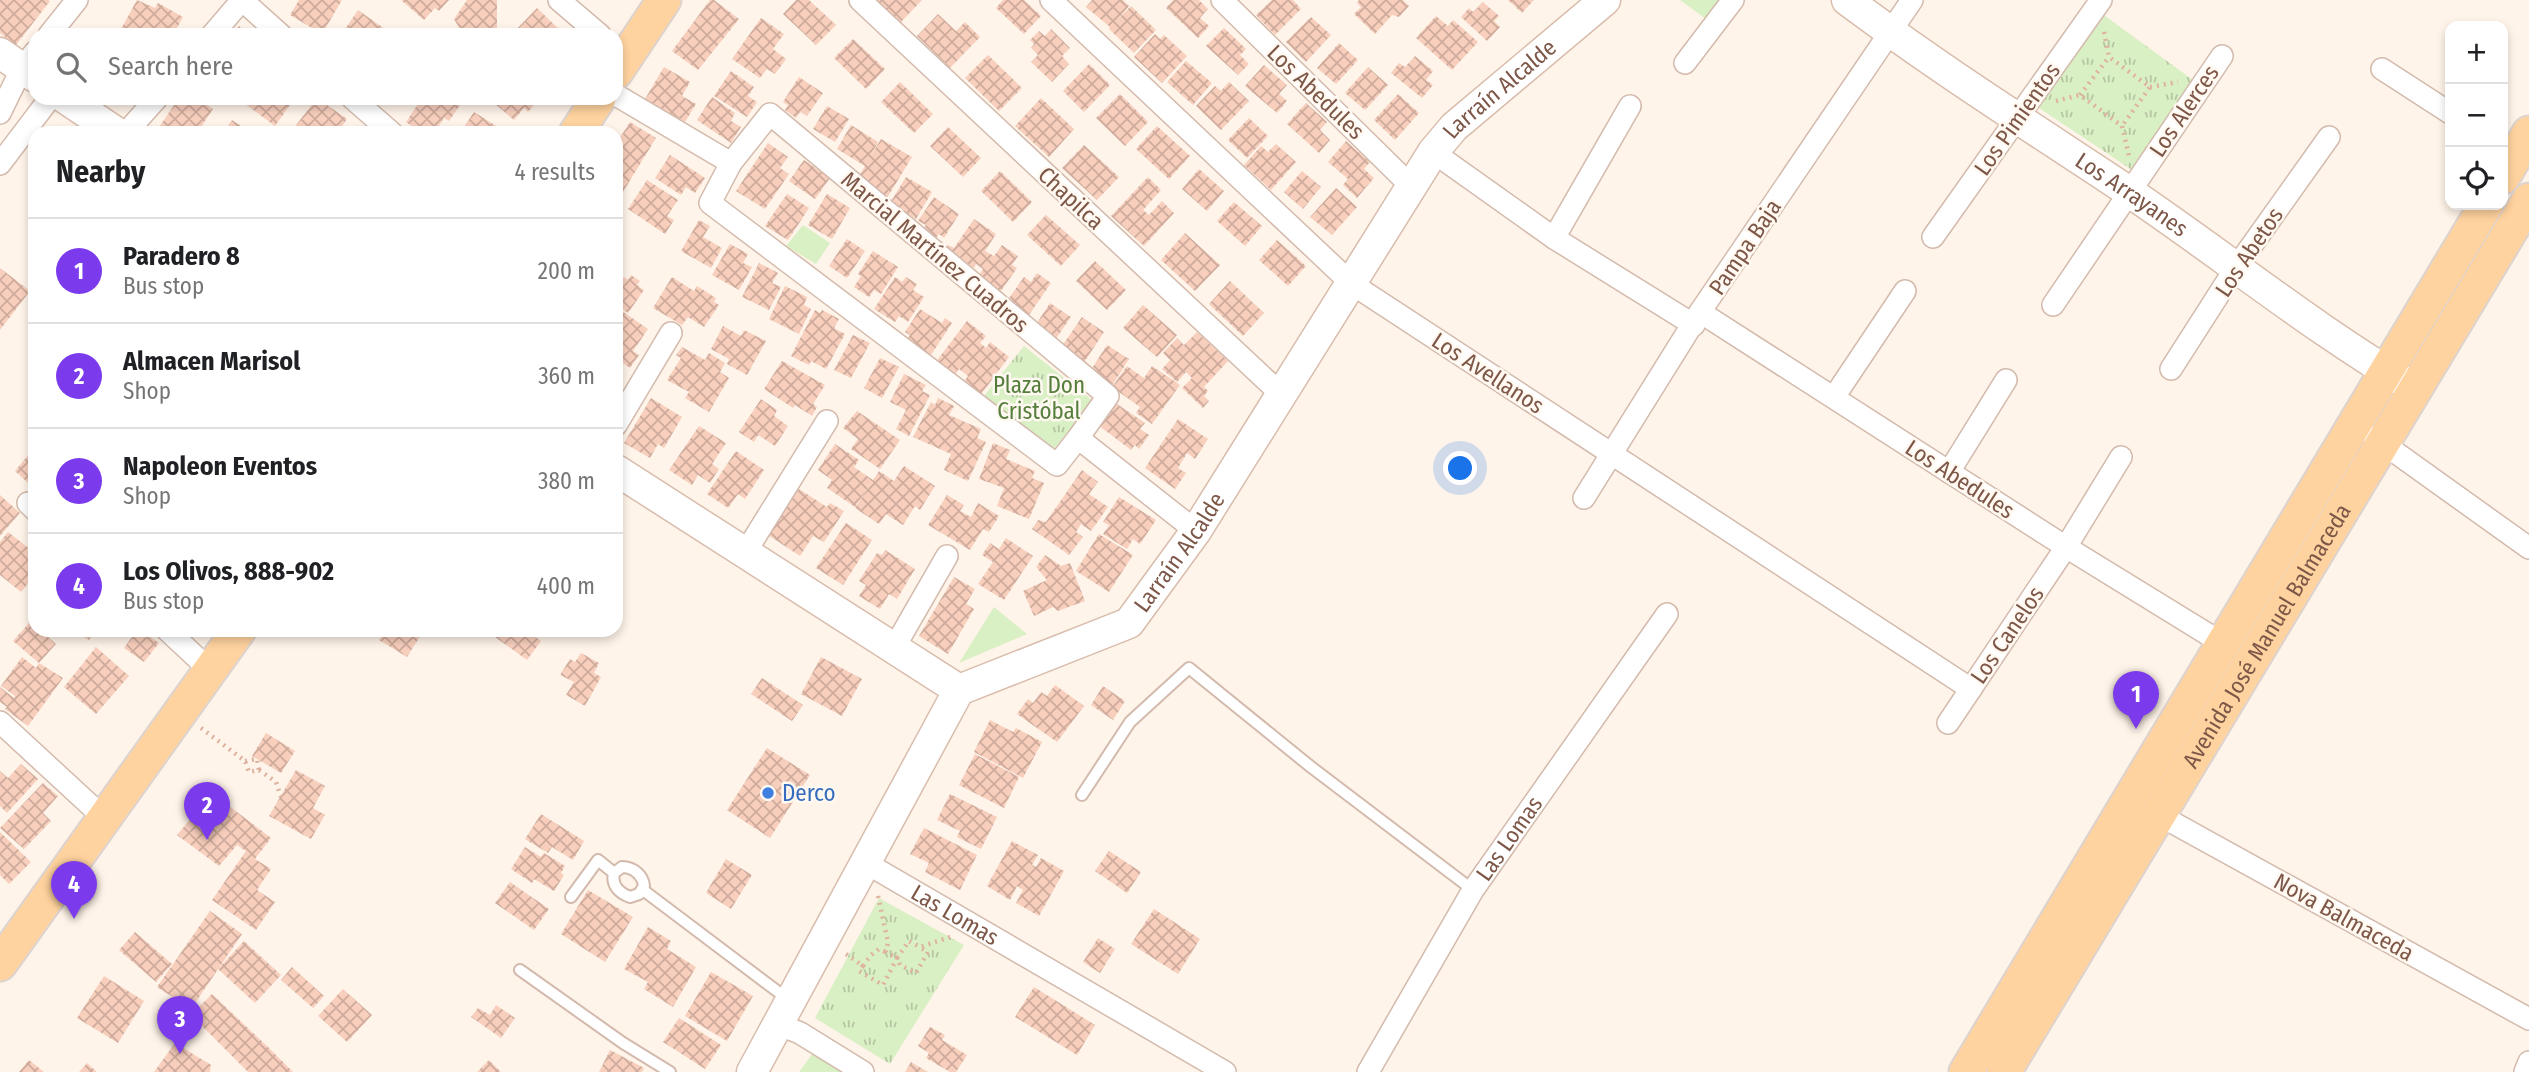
<!DOCTYPE html>
<meta charset="utf-8">
<style>
:root{--surface:#fff;--page:#f6f6f6;--text:#202124;--muted:#757577;--line:#e0e0e0;--accent:#7c3aed}
body{margin:0;font-family:"Fira Sans Condensed",sans-serif;background:var(--page);color:var(--text)}
.controls{position:absolute;right:21px;top:21px;display:grid;overflow:hidden;border-radius:14px;box-shadow:0 4px 10px #0003}
.controls button{width:63px;height:63px;display:grid;place-items:center;padding:0;border:0;border-bottom:2px solid var(--line);background:var(--surface);color:var(--text);font:35px sans-serif}
.you{position:absolute;left:1461px;top:469px;width:24px;height:24px;margin:-18px;border:5px solid #fff;border-radius:50%;background:#1a73e8;box-shadow:0 0 0 10px #1a73e833}
.badge{display:grid;place-items:center;width:46px;height:46px;border-radius:50%;background:var(--accent);color:#fff;font-size:23px;font-weight:700}
.pin{position:absolute;translate:-50% -58px;filter:drop-shadow(0 2px 4px #0008)}
.pin::after{content:'';position:absolute;top:37px;width:24px;height:21px;background:inherit;clip-path:polygon(0 0,100% 0,50% 100%)}
.list{margin:0;padding:0;list-style:none}
h2{display:flex;justify-content:space-between;align-items:center;height:91px;margin:0;padding:0 28px;font-size:30px}
h2 small{font-size:23px;font-weight:400;color:var(--muted)}
.list li{display:grid;grid-template-columns:46px 1fr auto;gap:21px;align-items:center;box-sizing:border-box;height:105px;padding:0 28px;border-top:2px solid var(--line)}
.list b{display:block;font-size:26px;white-space:nowrap}
.list p{margin:0;font-size:23px;white-space:nowrap;color:var(--muted)}
.list em{font-size:23px;font-style:normal;color:var(--muted)}
.icon{flex:none;width:38px;height:38px;fill:none;stroke:currentColor;stroke-width:2;stroke-linecap:round;stroke-linejoin:round}
.map{position:relative;flex:none;width:2529px;height:1072px;overflow:hidden}
.search{position:absolute;background:var(--surface);box-shadow:0 4px 10px #0003;left:28px;top:28px;width:595px;height:77px;display:flex;align-items:center;gap:18px;box-sizing:border-box;padding:0 24px;border-radius:21px;color:var(--muted);font-size:26px}
.panel{position:absolute;background:var(--surface);box-shadow:0 4px 10px #0003;left:28px;top:126px;width:595px;height:511px;border-radius:21px}
.map>svg:first-child{display:block}
.green{fill:#d9efc4}
.park{fill:url(#park-tufts)}
.building{fill:url(#building-cross-hatch)}
.lines{fill:none;stroke-linecap:round;stroke-linejoin:round}
.lane-casing{stroke:#d3baac;stroke-width:14}
.street-casing{stroke:#d3baac;stroke-width:24}
.secondary-casing{stroke:#d9bcab;stroke-width:33}
.primary-casing{stroke:#ddd3cf;stroke-width:37}
.path{stroke:#deb29f;stroke-width:4.5;stroke-dasharray:2 5;stroke-linecap:butt}
.lane{stroke:#fff;stroke-width:10}
.street{stroke:#fff;stroke-width:21}
.secondary{stroke:#fff;stroke-width:30}
.primary{stroke:#ffd39f;stroke-width:33}
.shop-dot{fill:#3f7fe0;stroke:#fff9f1;stroke-width:2.5}
.labels{text-anchor:middle;stroke-width:5;stroke-linejoin:round;paint-order:stroke}
.street-label{font-size:23px;fill:#7d5748;stroke:#fff9f1}
.park-label{font-size:23px;fill:#557e3c;stroke:#fff9f1}
.shop-label{font-size:23px;fill:#366cbe;stroke:#fff9f1;text-anchor:start}
</style>
<div class="map">
<svg width="2529" height="1072" viewBox="0 0 2529 1072">
<defs>
<pattern id="park-tufts" width="24" height="20" patternUnits="userSpaceOnUse" patternTransform="scale(1.75)"><rect width="24" height="20" fill="#d9efc4"/><path d="M3 7l-1-3M5 7V3M7 7l1-3M15 17l-1-3M17 17v-4M19 17l1-3" fill="none" stroke="#b5c4a1"/></pattern>
<pattern id="building-cross-hatch" width="8" height="8" patternUnits="userSpaceOnUse" patternTransform="scale(1.75)"><rect width="8" height="8" fill="#f8cfbd"/><path d="M0 0l8 8M0 8l8-8" fill="none" stroke="#ceab9c"/></pattern>
</defs>
<rect width="100%" height="100%" fill="#fff4e9"/>
<!-- green -->
<path class="green" d="M1680,0H1719L1706,19Z
M803,225L830,243L816,264L786,246Z
M994,607L1027,634L959,663Z
M813,1053L849,1072H799Z"/>
<!-- park -->
<path class="park" d="M2101,13L2193,80L2132,170L2036,106Z
M1024,346L1093,401L1053,450L984,396Z
M879,898L964,945L890,1064L815,1018Z"/>
<!-- building -->
<path class="building" d="M0,0H48L50,1L16,45L0,33Z
M137,0L155,8L158,3L183,17L173,35H152L141,29L138,35H132L121,29Z
M299,0H342L322,34L290,15Z
M401,0H449L439,11L435,8L424,20Z
M467,0H497V35H463L454,19Z
M710,0H714L739,19L698,70L672,51Z
M796,0H809L836,25L816,45L783,14Z
M876,0H922L900,23Z
M1003,0H1024L1041,16L1024,34L996,8Z
M1092,0H1123L1129,6L1118,19L1131,6L1156,30L1134,53L1109,29L1110,27L1086,7Z
M1173,0H1199L1208,9L1200,18L1209,26L1198,38L1166,8Z
M1272,0H1293L1301,9L1275,35L1256,15Z
M1359,0H1403L1409,6L1399,17L1392,15L1375,34L1354,14L1361,7L1357,3Z
M1508,0H1534L1522,13Z
M1483,2L1499,16L1494,21L1500,27L1487,41L1461,17L1469,8L1473,12Z
M537,8L563,33L562,35H511Z
M358,10L385,29L381,35H341Z
M938,14L956,31L965,22L980,37L950,68L917,36Z
M1436,16L1448,26L1453,20L1478,42L1452,70L1416,38Z
M1311,17L1331,35L1306,62L1286,42Z
M761,18L784,34L773,49L786,59L775,74L767,69L760,78L732,59Z
M239,26L251,35H232Z
M1224,28L1246,49L1240,55L1249,64L1238,75L1206,46Z
M1051,29L1070,48L1062,56L1069,64L1052,82L1031,62L1038,55L1031,48L1034,44L1030,40L1039,31L1045,36Z
M1155,34L1160,39L1164,35L1187,56L1162,83L1134,57Z
M853,39L885,69L866,89L834,58Z
M1339,43L1358,60L1336,84L1317,68Z
M988,55L1022,88L999,111L965,78Z
M1415,56L1433,71L1426,80L1433,85L1422,98L1391,73L1399,63L1405,67Z
M1186,61L1212,83L1193,105L1167,82Z
M1089,64L1110,85L1084,112L1063,91Z
M1264,65L1287,85L1279,94L1287,101L1277,113L1245,86Z
M664,67L690,82L682,96L696,104L685,122L645,99Z
M1368,67L1388,85L1365,110L1345,93Z
M731,71L754,87L748,96L757,102L747,117L714,96Z
M799,77L823,93L807,116L800,112L796,118L785,110L788,105L783,102Z
M900,82L933,114L914,133L881,102Z
M1229,82L1249,101L1221,130L1196,106L1215,86L1221,91Z
M1120,94L1148,122L1125,146L1096,118Z
M1398,94L1419,113L1395,140L1374,120Z
M712,97L735,113L731,121L741,127L731,143L697,120Z
M179,98H197L213,109L197,133L190,129L187,133H155Z
M249,98H295L275,126L245,104Z
M317,98L347,119L337,133H290Z
M422,98H465L449,121L444,118L434,133H422L406,122Z
M488,98H540L528,112L524,108L514,120Z
M1041,98L1074,129L1049,157L1015,126Z
M1306,103L1327,122L1320,130L1330,140L1319,153L1287,124Z
M827,106L849,119L835,142L813,129Z
M474,112L501,129L499,133H460Z
M1249,118L1268,136L1247,158L1228,140Z
M232,120L252,133H223Z
M630,122L656,138L618,200L616,198V144Z
M851,125L878,142L870,157L881,139L912,157L887,198L857,179L865,166L837,149Z
M1157,126L1190,156L1169,179L1136,149Z
M948,127L981,158L963,177L930,146Z
M1346,141L1370,162L1364,169L1374,178L1357,198L1343,185L1348,179L1328,162Z
M768,143L788,157L780,168L789,174L765,209L736,191Z
M1276,144L1296,162L1271,190L1244,165L1261,146L1268,152Z
M1084,145L1119,177L1097,200L1062,168Z
M670,155L705,178L695,193L686,187L681,195L655,178Z
M804,160L830,178L815,199L789,181Z
M1199,169L1224,191L1207,211L1182,189Z
M1000,171L1032,202L1013,222L981,191Z
M1302,171L1321,187L1303,209L1284,192Z
M906,177L932,192L916,219L890,203Z
M1148,177L1161,190L1143,210L1149,215L1162,201L1174,213L1144,246L1111,216Z
M647,180L678,200L667,216L674,220L665,234L628,209Z
M1336,188L1357,207L1332,235L1310,217Z
M787,194L809,208L788,240L765,226Z
M827,194L850,208L832,239L808,225Z
M934,197L959,214L944,238L939,234L933,242L920,234L926,225L918,221Z
M1234,202L1262,226L1245,246L1217,221Z
M1046,215L1080,245L1061,266L1027,235Z
M974,219L996,234L985,251L994,256L1002,245L1018,256L1012,265L1017,268L1001,291L979,275L983,269L976,264L974,268L945,249L948,245L954,248Z
M699,220L710,226L703,237L722,248L711,268L681,251Z
M1185,233L1220,265L1195,291L1161,260Z
M847,239L865,251L847,278L829,266Z
M1277,240L1306,266L1288,286L1259,260Z
M730,244L748,254L743,263L752,267L739,290L712,275Z
M873,251L898,267L881,294L874,290L869,297L854,287L861,276L858,274Z
M1095,261L1126,290L1107,310L1076,281Z
M759,263L778,273L772,283L781,287L769,310L742,297Z
M0,268L30,291L0,330Z
M1037,273L1051,283L1029,315L1007,301L1024,277L1031,282Z
M631,275L640,281L637,285L644,290L628,313L616,305V281L619,283L624,277L628,280Z
M672,277L694,291L697,286L716,298L714,302L719,305L704,327L688,317L682,325L653,308Z
M895,277L902,282L906,277L917,284L913,290L924,297L908,322L899,316L895,322L874,309Z
M1230,281L1264,313L1243,336L1209,304Z
M785,286L807,297L804,305L811,309L799,334L769,319Z
M1050,303L1071,317L1055,340L1035,326Z
M1143,305L1177,335L1157,357L1123,328Z
M616,307L648,329L633,351L639,355L630,368L616,358Z
M920,309L942,323L945,318L952,323L931,355L907,340L910,335L905,332Z
M815,310L820,313L822,310L839,319L834,328L845,334L826,369L811,361L809,365L791,356Z
M1082,317L1104,332L1083,364L1060,349Z
M967,321L986,336L980,343L986,348L990,342L1009,357L979,397L962,385L968,376L959,369L953,377L935,363Z
M723,326L741,336L744,330L766,341L747,375L727,364L729,359L711,349Z
M1197,332L1228,361L1204,387L1208,391L1204,396L1209,401L1203,408L1182,388L1192,378L1186,372L1177,382L1162,369L1170,360L1163,353L1177,338L1184,345Z
M853,335L870,343L851,378L834,370Z
M1107,345L1129,359L1111,387L1089,373Z
M682,347L705,360L709,353L725,363L720,372L729,378L709,412L685,398L689,392L667,380L681,358L676,355Z
M880,358L899,367L882,398L864,388Z
M782,361L825,385L813,404L817,407L812,416L795,405L793,408L764,389Z
M1127,366L1144,378L1152,366L1180,385L1152,424L1136,413L1140,407L1112,387Z
M904,374L926,385L922,391L930,395L909,436L896,429L906,410L890,402Z
M651,398L682,417L664,448L658,444L650,458L624,443Z
M938,398L954,406L949,415L981,429L977,438L986,442L968,481L944,470L951,454L913,437L931,402L935,405Z
M761,399L777,410L774,416L788,426L775,446L758,435L754,442L739,432Z
M1114,402L1145,423L1140,429L1149,435L1139,449L1135,445L1131,450L1098,425Z
M857,411L900,440L880,469L851,449L858,439L843,428Z
M1178,419L1208,439L1195,459L1187,453L1178,468L1186,473L1175,489L1145,468Z
M699,426L726,443L712,464L719,469L710,483L698,475L692,485L669,470Z
M993,443L1010,450L1006,459L1035,471L1032,478L1044,483L1029,519L997,506L1004,488L979,479Z
M835,444L859,460L854,467L873,480L855,507L827,488L832,480L818,470Z
M35,447V489L15,471Z
M736,451L764,470L745,499L738,494L728,508L707,494Z
M904,466L935,486L920,510L915,506L903,525L886,514L879,524L855,508L879,471L894,481Z
M1082,470L1098,482L1089,494L1108,507L1091,531L1081,524L1076,532L1083,537L1069,555L1032,529L1038,520L1046,522Z
M799,489L827,507L830,503L844,511L824,542L813,536L800,556L768,535Z
M0,495L20,513L0,536Z
M947,495L964,505L960,511L971,517L978,503L999,516L989,532L983,529L970,550L928,525Z
M1119,497L1156,520L1140,544L1133,539L1127,549L1103,534L1109,525L1103,522Z
M846,523L872,540L843,585L816,568Z
M8,532L35,553V575L21,592L0,575V542Z
M1099,534L1133,555L1109,592L1076,571Z
M1006,538L1033,556L1004,600L978,584L993,562L982,555L990,543L999,549Z
M885,550L915,569L897,599L889,594L880,609L859,596L866,585L859,581L877,553L882,555Z
M1045,555L1061,566L1070,563L1085,601L1058,611L1053,607L1034,616L1023,591L1047,580L1036,567Z
M954,577L975,589L966,604L974,609L948,654L919,636Z
M30,622L35,626V630H40L56,644L39,663L13,641Z
M70,630H94L89,640Z
M137,630H141L159,643L144,662L124,648Z
M386,630H424L407,657L379,640Z
M500,630H505L512,635L516,630H526L541,641L527,660L495,637Z
M96,647L129,676L96,714L64,687Z
M581,653L599,663L594,673L601,677L585,706L566,695L574,682L560,675L570,659L575,662Z
M22,657L36,668L39,663L63,678L28,726L5,709L7,707L0,702V687L14,698L15,696L1,686Z
M821,657L862,679L842,716L801,694Z
M762,678L803,705L792,721L751,694Z
M1055,685L1084,706L1057,742L1017,714L1028,699L1033,703L1041,692L1047,696Z
M1103,686L1125,701L1113,720L1091,705Z
M990,720L1013,732L1016,728L1042,742L1023,778L974,752Z
M266,733L295,751L281,773L252,756Z
M767,748L810,775L770,838L727,810Z
M975,754L1019,777L1004,808L959,785Z
M21,764L38,779L7,813L0,806V771L8,778Z
M296,770L325,786L313,808L325,815L311,839L269,816Z
M43,783L58,796L43,813L51,821L24,849L0,828Z
M212,793L271,838L255,859L271,869L257,890L275,902L256,930L212,900L246,851L237,845L219,866L177,835Z
M950,794L997,817L981,849L957,837L960,831L937,820Z
M541,814L584,841L573,860L552,847L548,853L525,839Z
M924,828L977,855L960,890L925,872L929,863L910,854Z
M0,832L31,862L9,884L0,875Z
M1012,841L1038,855L1032,865L1036,867L1041,858L1064,871L1039,916L1016,903L1023,890L1017,886L1010,900L987,886Z
M525,847L541,857L544,853L565,866L561,873L564,875L554,891L534,879L532,883L511,869Z
M1109,851L1141,872L1127,893L1095,871Z
M726,859L752,875L731,909L706,893Z
M510,882L549,909L534,930L495,903Z
M588,890L633,917L605,962L561,934Z
M1154,909L1200,939L1178,974L1131,944Z
M210,911L242,934L191,1009L157,987Z
M648,927L671,941L667,949L696,967L673,1007L644,989L648,982L624,969Z
M135,932L172,964L156,982L119,950Z
M1098,938L1115,949L1100,973L1083,962Z
M244,941L281,975L255,1003L218,969Z
M292,967L324,996L313,1008L281,980Z
M711,972L753,996L727,1041L685,1016Z
M104,976L144,1001L118,1043L77,1018Z
M1034,987L1095,1025L1077,1055L1015,1017Z
M343,989L372,1015L347,1042L318,1016Z
M212,994L269,1048L293,1072H248L191,1015Z
M496,1005L515,1018L501,1038L471,1017L478,1008L490,1015Z
M679,1018L721,1045L705,1069L663,1042Z
M930,1027L945,1035L942,1040L967,1055L956,1072H950L926,1058L929,1053L918,1046Z
M175,1043L211,1065L210,1072H154Z
M610,1050L644,1068L642,1072H599Z
M29,1060L44,1072H19Z
M489,1060L501,1072H477Z
M911,1062L928,1072H905Z
M87,1063L97,1072H79Z"/>
<g class="lines">
<!-- lane casing -->
<g class="lane-casing">
<path id="lane" d="M1082,795L1130,722L1189,668L1311,767L1473,890
M622,867C633,867 643,875 644,886L639,894L630,897C619,893 611,885 614,873Z
M643,890L789,1000
M571,897L598,860L614,873
M520,970L623,1043L670,1072"/>
</g>
<!-- street casing -->
<g class="street-casing">
<g id="street">
<path d="M559,0L600,35"/>
<path d="M860,0L1282,395"/>
<path d="M1051,0L1352,284L1971,689"/>
<path d="M1222,0L1410,185"/>
<path d="M49,35L77,0"/>
<path d="M212,35L242,0L281,35"/>
<path d="M1685,63L1733,0"/>
<path d="M2382,69L2450,113"/>
<path d="M616,95L731,163"/>
<path d="M352,98L392,133"/>
<path d="M0,113L22,68L35,52"/>
<path d="M126,133L157,98"/>
<path d="M1433,152L1554,238L1694,325"/>
<path d="M0,164L50,98"/>
<path d="M1933,237L2101,0"/>
<path d="M1554,238L1630,106"/>
<path d="M2053,305L2222,56"/>
<path d="M1700,312L2066,547L2222,643"/>
<path d="M2171,369L2235,269L2329,137"/>
<path d="M1834,397L1905,291"/>
<path d="M616,425L671,333"/>
<path d="M2374,437L2529,548"/>
<path d="M1078,438L1108,396L770,114L731,163L710,203L1057,465L1078,438L1196,531"/>
<path d="M1949,472L2006,380"/>
<path d="M1584,498L1700,312L1912,0"/>
<path d="M28,503L35,510"/>
<path d="M745,553L827,421"/>
<path d="M167,630L211,671"/>
<path d="M894,648L947,556"/>
<path d="M0,722L103,817"/>
<path d="M1948,723L2066,547L2121,457"/>
<path d="M2159,815L2529,1019"/>
<path id="s1" d="M866,863L1225,1072"/>
<path d="M780,1025L800,1033L863,1072"/>
<path id="s2" d="M1368,1072L1473,890L1667,614"/>
<path d="M2525,1072L2529,1062"/>
</g>
</g>
<!-- secondary casing -->
<g class="secondary-casing">
<g id="secondary">
<path id="s3" d="M1847,0C1938,68 2033,128 2128,191C2224,256 2315,330 2416,389"/>
<path d="M0,53L35,77"/>
<path d="M65,98L117,133"/>
<path d="M616,470L959,690"/>
<path id="s4" d="M752,1072L959,690L1129,623L1196,531L1433,152L1454,127L1605,0"/>
</g>
</g>
<!-- primary casing -->
<g class="primary-casing">
<g id="primary">
<path d="M616,72L664,0"/>
<path d="M576,133L599,98"/>
<path d="M2503,177L2529,133"/>
<path d="M0,964L239,630"/>
<path d="M1966,1072L2486,205"/>
<path id="s5" d="M2004,1072L2529,200"/>
</g>
</g>
<!-- path -->
<path class="path" d="M2104,32L2109,57L2150,87L2122,126
M2150,87L2178,82
M2080,95L2109,57
M2056,101L2080,95L2122,126L2129,156
M201,728L245,761L249,772L259,770L276,782L281,797
M245,761L257,759L259,770
M878,896L888,942L886,952L897,958L909,941L920,947L950,937
M846,954L863,966L871,955L879,949L886,952
M863,966L859,971L883,985L897,958L900,965L916,973L928,952L921,948"/>
<!-- lane -->
<use href="#lane" class="lane"/>
<!-- street -->
<use href="#street" class="street"/>
<!-- secondary -->
<use href="#secondary" class="secondary"/>
<!-- primary -->
<use href="#primary" class="primary"/>
</g>
<!-- markers -->
<circle class="shop-dot" cx="768" cy="793" r="7"/>
<g class="labels">
<!-- street labels -->
<g class="street-label">
<text dy="8" stroke="none"><textPath href="#s4" startOffset="1270">Larraín Alcalde</textPath></text>
<text transform="translate(1316 92) rotate(44)" y="8">Los Abedules</text>
<text transform="translate(2184 111) rotate(-56)" y="8">Los Alerces</text>
<text transform="translate(2017 119) rotate(-55)" y="8">Los Pimientos</text>
<text dy="8" stroke="none"><textPath href="#s3" startOffset="345">Los Arrayanes</textPath></text>
<text transform="translate(1071 198) rotate(43)" y="8">Chapilca</text>
<text transform="translate(1745 247) rotate(-56)" y="8">Pampa Baja</text>
<text transform="translate(935 252) rotate(40)" y="8">Marcial Martínez Cuadros</text>
<text transform="translate(2249 252) rotate(-56)" y="8">Los Abetos</text>
<text transform="translate(1488 373) rotate(33)" y="8">Los Avellanos</text>
<text transform="translate(1960 479) rotate(33)" y="8">Los Abedules</text>
<text dy="8" stroke="none"><textPath href="#s4" startOffset="704">Larraín Alcalde</textPath></text>
<text transform="translate(2007 635) rotate(-56)" y="8">Los Canelos</text>
<text dy="8" stroke="none"><textPath href="#s5" startOffset="509">Avenida José Manuel Balmaceda</textPath></text>
<text dy="8" stroke="none"><textPath href="#s2" startOffset="273">Las Lomas</textPath></text>
<text dy="8" stroke="none"><textPath href="#s1" startOffset="103">Las Lomas</textPath></text>
<text transform="translate(2344 917) rotate(29)" y="8">Nova Balmaceda</text>
</g>
<!-- park labels -->
<g class="park-label">
<text x="1039" y="393">Plaza Don<tspan x="1039" dy="26">Cristóbal</tspan></text>
</g>
<!-- shop labels -->
<g class="shop-label">
<text x="782" y="801">Derco</text>
</g>
</g>
</svg>
<div class="controls">
<button>+</button>
<button>−</button>
<button><svg class="icon" aria-label="locate" viewBox="0 0 24 24"><circle cx="12" cy="12" r="6"/><path d="M12 2v4M12 18v4M2 12h4M18 12h4"/></svg></button>
</div>
<div class="you"></div>
<div class="pin badge" style="left:2136px;top:729px">1</div>
<div class="pin badge" style="left:207px;top:840px">2</div>
<div class="pin badge" style="left:180px;top:1054px">3</div>
<div class="pin badge" style="left:74px;top:919px">4</div>
<div class="search"><svg class="icon" aria-label="search" viewBox="0 0 24 24"><circle cx="10" cy="10" r="6"/><path d="M15 15l6 6"/></svg>Search here</div>
<section class="panel">
<h2>Nearby<small>4 results</small></h2>
<ul class="list">
<li><span class="badge">1</span><div><b>Paradero 8</b><p>Bus stop</p></div><em>200 m</em></li>
<li><span class="badge">2</span><div><b>Almacen Marisol</b><p>Shop</p></div><em>360 m</em></li>
<li><span class="badge">3</span><div><b>Napoleon Eventos</b><p>Shop</p></div><em>380 m</em></li>
<li><span class="badge">4</span><div><b>Los Olivos, 888-902</b><p>Bus stop</p></div><em>400 m</em></li>
</ul>
</section>
</div>
